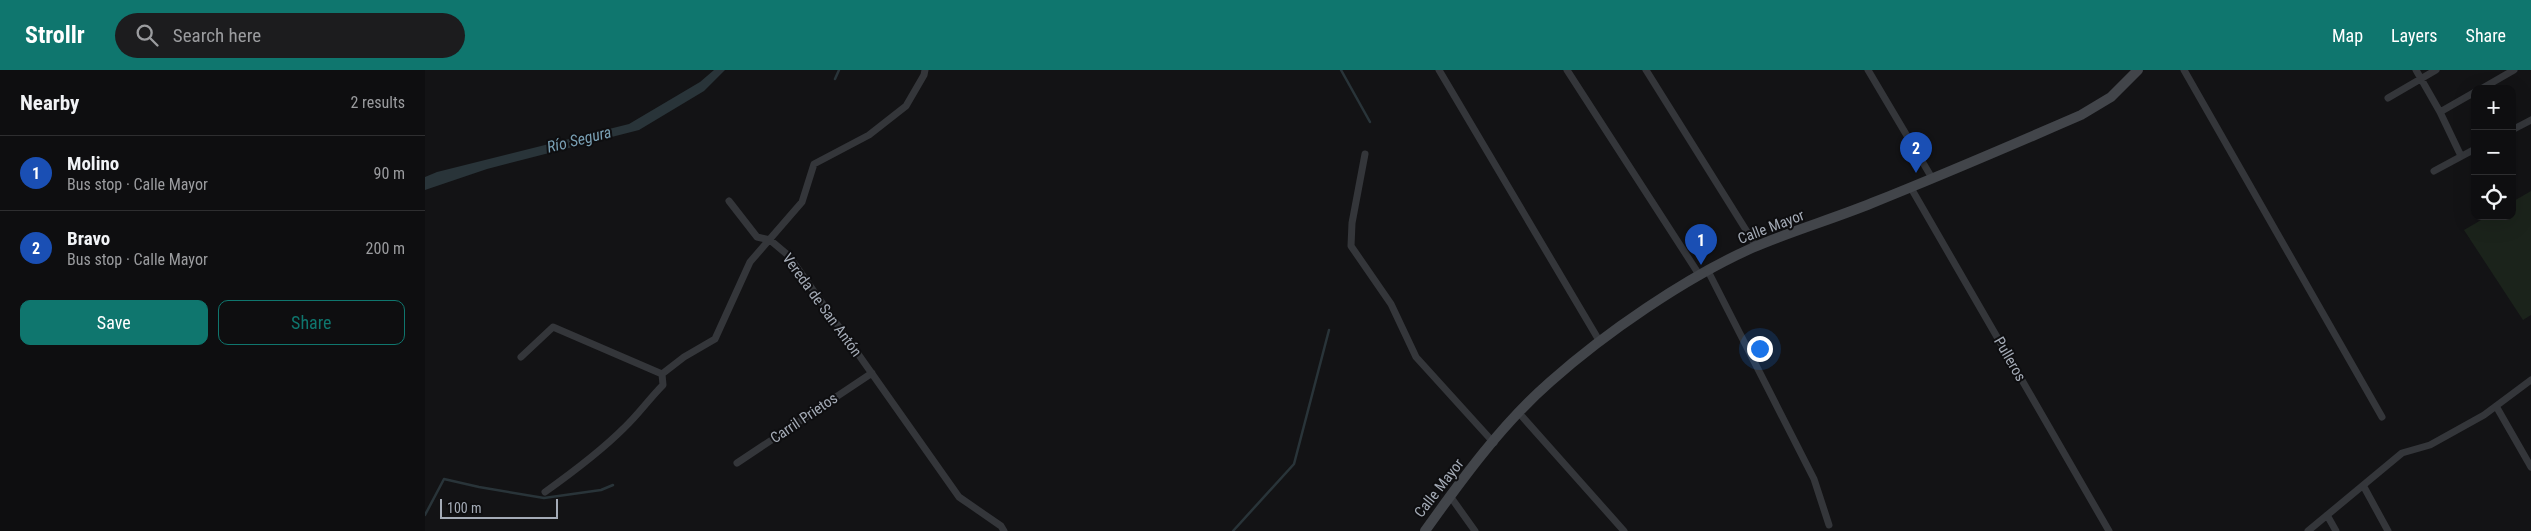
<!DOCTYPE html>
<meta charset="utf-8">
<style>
:root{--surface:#0e0e10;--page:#1c1c1e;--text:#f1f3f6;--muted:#9b9c9f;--line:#2e2e30;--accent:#0f766e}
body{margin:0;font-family:"Roboto Condensed",sans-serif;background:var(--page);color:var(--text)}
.controls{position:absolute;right:15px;top:15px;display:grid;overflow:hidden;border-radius:10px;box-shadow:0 5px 20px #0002}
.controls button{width:45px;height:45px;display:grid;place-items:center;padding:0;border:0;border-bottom:1px solid var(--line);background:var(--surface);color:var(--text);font:25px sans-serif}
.scale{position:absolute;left:15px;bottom:12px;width:118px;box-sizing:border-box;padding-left:5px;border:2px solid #a4abb6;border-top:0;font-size:14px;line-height:18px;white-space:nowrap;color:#a4abb6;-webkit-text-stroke:4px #0e0e10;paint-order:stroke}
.you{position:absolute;left:1334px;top:278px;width:18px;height:18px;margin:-12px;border:4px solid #fff;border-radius:50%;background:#1a73e8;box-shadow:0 0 0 8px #1a73e833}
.badge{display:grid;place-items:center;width:32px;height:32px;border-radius:50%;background:var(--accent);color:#fff;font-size:16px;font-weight:700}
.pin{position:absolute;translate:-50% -41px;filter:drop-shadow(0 1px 2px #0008)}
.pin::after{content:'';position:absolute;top:26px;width:18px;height:15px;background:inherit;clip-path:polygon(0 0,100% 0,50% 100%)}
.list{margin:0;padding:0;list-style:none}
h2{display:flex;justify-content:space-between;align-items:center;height:65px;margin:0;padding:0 20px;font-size:21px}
h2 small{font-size:16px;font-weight:400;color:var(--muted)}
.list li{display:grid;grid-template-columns:32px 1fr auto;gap:15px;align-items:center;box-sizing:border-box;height:75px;padding:0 20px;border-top:1px solid var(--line)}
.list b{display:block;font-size:19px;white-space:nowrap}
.list p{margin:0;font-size:16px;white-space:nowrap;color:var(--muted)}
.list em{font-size:16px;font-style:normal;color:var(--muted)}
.actions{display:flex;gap:10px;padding:15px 20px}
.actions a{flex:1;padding:11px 0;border:1px solid var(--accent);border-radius:10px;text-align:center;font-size:18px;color:var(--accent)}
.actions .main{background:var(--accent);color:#fff}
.icon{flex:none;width:28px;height:28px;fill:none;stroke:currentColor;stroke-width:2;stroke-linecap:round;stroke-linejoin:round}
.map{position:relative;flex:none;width:2106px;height:461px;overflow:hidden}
header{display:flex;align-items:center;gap:30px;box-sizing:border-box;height:70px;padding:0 25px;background:var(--accent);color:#fff}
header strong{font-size:24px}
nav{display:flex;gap:28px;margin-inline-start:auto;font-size:18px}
.search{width:350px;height:45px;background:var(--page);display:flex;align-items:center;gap:12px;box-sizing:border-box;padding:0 18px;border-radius:28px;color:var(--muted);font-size:19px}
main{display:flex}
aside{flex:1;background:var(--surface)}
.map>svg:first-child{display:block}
.green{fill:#1b231b}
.water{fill:#293439}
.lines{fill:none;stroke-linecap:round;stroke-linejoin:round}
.stream{stroke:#293439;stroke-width:2.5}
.minor{stroke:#34363a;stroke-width:7}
.secondary{stroke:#42454a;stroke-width:10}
.labels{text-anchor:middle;stroke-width:4;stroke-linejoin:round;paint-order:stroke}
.street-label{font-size:15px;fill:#a4abb6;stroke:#0e0e10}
.water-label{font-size:16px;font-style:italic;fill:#799fb3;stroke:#0e0e10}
</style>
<header>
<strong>Strollr</strong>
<div class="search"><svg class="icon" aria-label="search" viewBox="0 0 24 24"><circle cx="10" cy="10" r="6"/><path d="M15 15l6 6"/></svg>Search here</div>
<nav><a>Map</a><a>Layers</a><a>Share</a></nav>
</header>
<main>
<aside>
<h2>Nearby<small>2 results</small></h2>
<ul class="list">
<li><span class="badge" style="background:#1a4fb4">1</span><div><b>Molino</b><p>Bus stop · Calle Mayor</p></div><em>90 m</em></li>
<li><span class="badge" style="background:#1a4fb4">2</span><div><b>Bravo</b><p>Bus stop · Calle Mayor</p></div><em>200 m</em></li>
</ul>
<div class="actions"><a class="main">Save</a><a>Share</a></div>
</aside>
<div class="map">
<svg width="2106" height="461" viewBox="0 0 2106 461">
<rect width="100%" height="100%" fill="#131315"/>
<!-- green -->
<path class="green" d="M2106,121V245L2098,250L2039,160L2063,146H2087V132Z"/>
<!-- water -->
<path class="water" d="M289,0H300L279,21L214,60L62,99L0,120V107L12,102L204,54L275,12Z"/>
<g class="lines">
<!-- stream -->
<path class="stream" d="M916,0L945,52
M410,9L414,0
M0,445L19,409L54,417L119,428L176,420L188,415
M808,461L869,394L904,260"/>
<!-- minor -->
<path class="minor" d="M1014,0L1175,272
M1142,0L1275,206
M1221,0L1331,176
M1443,0L1507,108
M1759,0L1957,347
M1991,0L2015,42L2036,86
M2056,19L2089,0
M1963,28L2011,0
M2015,42L2050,22
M2087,60L2106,50
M940,84L927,153L926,176L966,234L991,287L1069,373
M2009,101L2050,79
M1486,118L1684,461
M304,131L332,167L345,170L364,186L534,427L576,456L579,461
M1283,201L1389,409L1404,455
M96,287L128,257L237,304L259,287L290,269L325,192L377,132L389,94L444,65L481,36L499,5L500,0
M2071,336L2106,397
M1094,343L1199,461
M312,393L447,303
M1939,417L1963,461
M120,422C148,402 175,382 199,358C213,345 224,329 238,315L237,304
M1025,426L1050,461
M1902,445L1911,461
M1883,461L1977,383L2005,375L2059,345L2106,310"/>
<!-- secondary -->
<path class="secondary" d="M1000,461C1037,409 1077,354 1125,312C1180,263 1260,208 1327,178C1366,161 1408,149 1447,133C1517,105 1587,75 1656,45L1686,27L1713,0"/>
</g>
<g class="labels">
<!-- street labels -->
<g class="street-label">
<text transform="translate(1346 157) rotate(-21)" y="5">Calle Mayor</text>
<text transform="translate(397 235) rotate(54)" y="5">Vereda de San Antón</text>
<text transform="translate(1585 289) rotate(60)" y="5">Pulleros</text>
<text transform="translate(379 348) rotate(-34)" y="5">Carril Prietos</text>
<text transform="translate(1014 418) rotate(-52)" y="5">Calle Mayor</text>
</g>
<!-- water labels -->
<g class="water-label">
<text transform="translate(154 69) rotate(-14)" y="6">Río Segura</text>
</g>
</g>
</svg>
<div class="controls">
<button>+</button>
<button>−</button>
<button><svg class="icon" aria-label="locate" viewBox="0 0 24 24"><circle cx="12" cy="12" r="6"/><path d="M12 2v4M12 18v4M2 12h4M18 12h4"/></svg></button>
</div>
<div class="scale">100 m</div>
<div class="you"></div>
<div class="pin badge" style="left:1276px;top:195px;background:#1a4fb4">1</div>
<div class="pin badge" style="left:1491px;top:103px;background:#1a4fb4">2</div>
</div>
</main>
